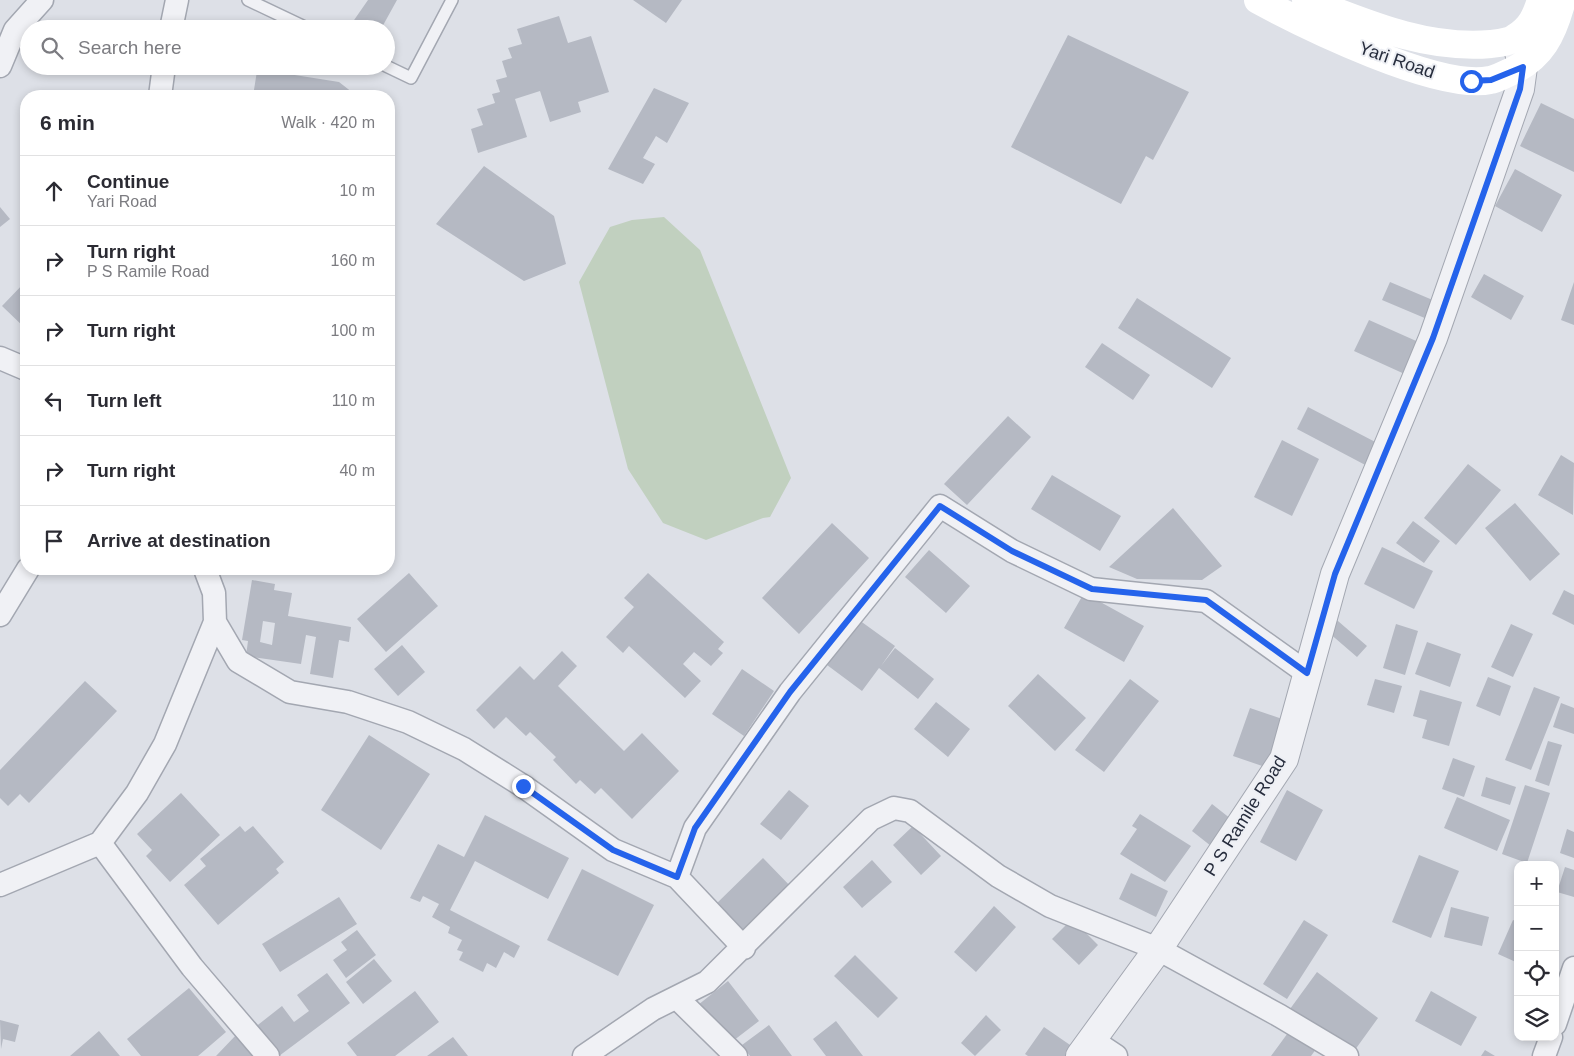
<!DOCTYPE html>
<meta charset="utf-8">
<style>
:root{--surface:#fff;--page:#f2f2f3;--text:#2b2b33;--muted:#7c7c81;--line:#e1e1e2}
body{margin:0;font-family:Arial,sans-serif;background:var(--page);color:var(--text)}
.controls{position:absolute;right:15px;bottom:15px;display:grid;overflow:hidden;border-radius:10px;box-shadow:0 2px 8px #0003}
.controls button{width:45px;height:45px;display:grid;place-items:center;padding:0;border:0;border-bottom:1px solid var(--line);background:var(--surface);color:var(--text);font:25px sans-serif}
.stop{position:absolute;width:15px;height:15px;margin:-11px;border:4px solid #2563eb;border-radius:50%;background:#fff}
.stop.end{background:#2563eb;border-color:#fff;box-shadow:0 1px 5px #0008}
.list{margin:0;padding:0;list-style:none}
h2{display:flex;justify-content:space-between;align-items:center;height:65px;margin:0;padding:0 20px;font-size:21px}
h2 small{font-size:16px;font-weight:400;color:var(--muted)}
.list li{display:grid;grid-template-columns:32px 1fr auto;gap:15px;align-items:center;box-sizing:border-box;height:70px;padding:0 20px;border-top:1px solid var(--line)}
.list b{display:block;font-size:19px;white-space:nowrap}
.list p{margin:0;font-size:16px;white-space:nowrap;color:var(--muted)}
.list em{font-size:16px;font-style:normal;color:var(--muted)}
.icon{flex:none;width:28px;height:28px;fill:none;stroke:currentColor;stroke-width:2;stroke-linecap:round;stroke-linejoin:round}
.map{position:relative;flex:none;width:1574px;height:1056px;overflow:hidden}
.search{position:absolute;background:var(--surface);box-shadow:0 2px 8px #0003;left:20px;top:20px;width:375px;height:55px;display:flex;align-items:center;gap:12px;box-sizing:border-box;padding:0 18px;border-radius:28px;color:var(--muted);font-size:19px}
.panel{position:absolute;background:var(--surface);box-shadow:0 2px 8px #0003;left:20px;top:90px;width:375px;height:485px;border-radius:20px}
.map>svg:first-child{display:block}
.green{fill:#c1d0bf}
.building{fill:#b5b9c3;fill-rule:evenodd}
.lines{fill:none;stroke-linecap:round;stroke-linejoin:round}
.service-casing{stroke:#a3a7b1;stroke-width:14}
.minor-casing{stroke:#a3a7b1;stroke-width:25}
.tertiary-casing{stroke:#a3a7b1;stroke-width:30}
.service{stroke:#f0f1f5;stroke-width:11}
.minor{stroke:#f0f1f5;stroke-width:22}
.tertiary{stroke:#f0f1f5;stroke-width:28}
.secondary{stroke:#fff;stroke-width:28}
.route{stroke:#2563eb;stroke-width:6}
.labels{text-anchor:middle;stroke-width:4;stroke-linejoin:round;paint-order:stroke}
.street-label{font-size:18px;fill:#272d3d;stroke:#edeff4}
</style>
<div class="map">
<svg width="1574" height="1056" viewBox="0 0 1574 1056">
<rect width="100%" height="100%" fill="#dde0e7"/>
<!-- green -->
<path class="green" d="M664,217L700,250L791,478L770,517L763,518L706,540L663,523L628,469L579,282L610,227L632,220Z"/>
<!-- building -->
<path class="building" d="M368,0H397L381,29H360L352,23Z
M633,0H682L666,23Z
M559,16L568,43L591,36L609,92L578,102L581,112L550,122L540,91L515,99L527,137L478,153L471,129L483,125L477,109L495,103L492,94L500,92L496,80L507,77L502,61L512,58L508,48L522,44L517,29Z
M1068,35L1189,92L1153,160L1146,156L1121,204L1011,147Z
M240,66H283L282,73L339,82L357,96H253L257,71Z
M654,88L689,103L667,143L656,136L643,158L655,164L643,184L608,169Z
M1541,103L1574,119V172L1520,146Z
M484,166L554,216L566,264L524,281L436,224Z
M1515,169L1562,195L1542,232L1495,206Z
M0,207L10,219L0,227Z
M1484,274L1524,296L1511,320L1471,297Z
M26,281V329L2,306Z
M1390,282L1435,301L1427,319L1382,300Z
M1574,282V325L1561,320Z
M1137,298L1231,358L1212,388L1118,328Z
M1369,320L1423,344L1409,376L1354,351Z
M1102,343L1150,375L1133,400L1085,367Z
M1308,407L1383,446L1371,468L1297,429Z
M1008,416L1031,437L967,505L944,484Z
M1282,440L1319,459L1292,516L1254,497Z
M1561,455L1574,463L1573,515L1538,495Z
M1468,464L1501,490L1456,545L1424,518Z
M1052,475L1121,516L1100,551L1031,509Z
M1515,503L1560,554L1530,581L1485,528Z
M1173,508L1222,566L1202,580L1137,579L1109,567Z
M1413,521L1440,541L1424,563L1396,543Z
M832,523L869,558L799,634L762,598Z
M1382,547L1433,571L1414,609L1364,584Z
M929,550L970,586L946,613L905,577Z
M409,573L438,606L386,652L357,619Z
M648,573L724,642L718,649L723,653L711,666L694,652L683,664L701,681L685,698L629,646L623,653L606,637L634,607L624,598Z
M252,580L275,584L274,590L292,593L288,616L351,627L349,642L339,640L333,678L310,674L316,637L306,635L301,664L246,656L248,641L242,640ZM263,621L275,623L272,645L260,642Z
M1564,590L1574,595V625L1552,614Z
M1084,593L1144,626L1124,662L1064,628Z
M1331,615L1367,646L1357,657L1321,626Z
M859,620L895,646L881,666L895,648L934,679L918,699L879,668L862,691L827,665Z
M1396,624L1418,631L1405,675L1383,668Z
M1511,624L1533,634L1513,677L1491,667Z
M1427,642L1461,654L1450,687L1415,674Z
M402,645L425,672L398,696L374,669Z
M562,651L577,666L558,686L624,751L642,733L679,771L632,819L601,788L595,794L580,780L576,784L553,760L556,757L530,732L526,736L506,717L494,729L476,710L520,666L534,680Z
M742,669L774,691L744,736L712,714Z
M1038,674L1086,718L1055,751L1008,706Z
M1488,677L1511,686L1500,716L1476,706Z
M1130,679L1159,701L1104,772L1075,750Z
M1375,679L1402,686L1394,713L1367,705Z
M85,681L117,711L29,803L20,794L8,806L0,798V770Z
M1534,687L1560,697L1531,770L1505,760Z
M1420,690L1462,702L1449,746L1422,738L1427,720L1413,716Z
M936,702L970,729L948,757L914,729Z
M1561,703L1574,708V734L1553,727Z
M1250,708L1288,721L1271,769L1233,756Z
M369,735L430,774L381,850L321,810Z
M1548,741L1562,745L1549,786L1535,781Z
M1453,758L1475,766L1464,797L1442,789Z
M1486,777L1516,787L1510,805L1481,796Z
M1525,785L1550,793L1527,863L1502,854Z
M789,790L809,806L781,840L760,824Z
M1287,790L1323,810L1296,861L1260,842Z
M181,793L220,835L170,882L146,856L152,850L137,834Z
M1457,797L1510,820L1497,851L1444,828Z
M1212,804L1231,819L1211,846L1192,831Z
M1140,814L1191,846L1165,882L1120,854L1137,829L1132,826Z
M485,815L569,858L548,899L475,861L450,910L520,946L514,958L504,952L496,968L487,963L483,972L459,960L463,952L457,950L462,940L448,933L450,927L432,917L439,904L423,896L420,902L410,898L438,844L464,857Z
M240,826L245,832L253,826L284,862L276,869L279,873L218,925L184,885L206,866L200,859Z
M913,826L941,856L921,875L893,845Z
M1567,829L1574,832V858L1560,853Z
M1419,855L1459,871L1431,938L1392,922Z
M763,858L795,891L745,939L714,906Z
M872,860L892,882L862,908L843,887Z
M1565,867L1574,870V897L1557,892Z
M582,869L654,905L618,976L547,940Z
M1131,873L1168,891L1156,917L1119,899Z
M339,897L357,924L280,972L262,944Z
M994,906L1016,927L976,972L954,952Z
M1451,907L1489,917L1482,946L1444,937Z
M1072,919L1098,945L1079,965L1052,939Z
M1304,920L1328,935L1287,999L1263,984Z
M1513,920L1518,922V963L1498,954Z
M357,930L376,955L346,978L333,960L347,950L341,942Z
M855,955L898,998L878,1018L834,976Z
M374,959L392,981L363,1004L346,982Z
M1317,972L1378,1018L1352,1054L1290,1009Z
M327,973L350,1003L279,1056H275L254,1028L282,1006L294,1022L309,1011L297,995Z
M728,981L759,1021L729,1044L698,1005Z
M189,988L226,1032L198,1056H141L127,1039Z
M415,991L439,1022L395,1056H357L347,1043Z
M1431,991L1477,1017L1461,1046L1415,1021Z
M986,1015L1001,1030L975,1056L961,1043Z
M0,1020L19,1025L15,1042L3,1039L1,1049Z
M836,1021L863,1056H826L813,1039Z
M769,1025L792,1056H750L742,1045Z
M1293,1026L1319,1045L1311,1056H1271Z
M1044,1027L1073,1047L1066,1056H1028L1025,1054Z
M99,1031L120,1056H70Z
M237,1034L259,1056H216Z
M453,1037L468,1056H427Z
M1485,1050L1495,1056H1481Z"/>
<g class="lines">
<!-- service casing -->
<g class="service-casing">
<path id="service" d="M248,0L309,29
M386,66L411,78L452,0"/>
</g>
<!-- minor casing -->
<g class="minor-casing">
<path id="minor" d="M171,29L177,0
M0,66L15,30L42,0
M160,96L164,66
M0,358L26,369
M0,615L28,569
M215,622L238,661L290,692L348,702L408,722L464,749L523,786L613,850L677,877
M100,843L192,967L268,1056
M0,885L100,843L137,793L165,744L215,622L214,593L205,569
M744,948L677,877L695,828L790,692L940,506L1012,551L1091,589L1206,601L1307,673
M677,998L736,1056
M1555,1024L1574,968
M1092,1040L1116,1056
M584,1056L653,1009L707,982L871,819L894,808L910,811L998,876L1050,906L1158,949L1280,1016L1347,1056
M1544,1056L1551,1037"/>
</g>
<!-- tertiary casing -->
<g class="tertiary-casing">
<path id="tertiary" d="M1080,1056L1158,949L1284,759L1335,574L1433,338L1520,89L1523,67L1517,45"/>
</g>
<!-- service -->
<use href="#service" class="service"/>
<!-- minor -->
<use href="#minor" class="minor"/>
<!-- tertiary -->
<use href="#tertiary" class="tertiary"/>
<!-- secondary -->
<path class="secondary" d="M1258,0C1306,26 1439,91 1490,80C1496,79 1503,75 1508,73C1542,58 1553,34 1562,0
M1306,0C1365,23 1426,50 1491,44C1498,43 1510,42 1516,37C1531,28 1536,16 1541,0"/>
</g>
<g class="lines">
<!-- route -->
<path class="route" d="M523,786L613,850L677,877L695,828L790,692L940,506L1012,551L1092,589L1206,600L1307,673L1335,574L1433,338L1520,89L1523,67L1491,80L1471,81"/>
</g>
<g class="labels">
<!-- street labels -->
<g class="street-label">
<text transform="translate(1397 60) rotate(19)" y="6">Yari Road</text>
<text transform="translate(1245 816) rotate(-58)" y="6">P S Ramile Road</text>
</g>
</g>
</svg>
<div class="controls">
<button>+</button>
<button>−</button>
<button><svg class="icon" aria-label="locate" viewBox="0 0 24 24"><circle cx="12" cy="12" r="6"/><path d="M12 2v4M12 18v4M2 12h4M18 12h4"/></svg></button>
<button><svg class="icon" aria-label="layers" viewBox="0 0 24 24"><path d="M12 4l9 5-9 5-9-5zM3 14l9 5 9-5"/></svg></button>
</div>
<div class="stop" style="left:1471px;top:81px"></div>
<div class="stop end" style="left:523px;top:786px"></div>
<div class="search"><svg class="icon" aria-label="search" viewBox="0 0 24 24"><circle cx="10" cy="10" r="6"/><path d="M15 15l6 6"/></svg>Search here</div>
<section class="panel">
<h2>6 min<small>Walk · 420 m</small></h2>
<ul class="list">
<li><svg class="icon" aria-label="ahead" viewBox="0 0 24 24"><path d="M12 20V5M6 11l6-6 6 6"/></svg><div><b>Continue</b><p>Yari Road</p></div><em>10 m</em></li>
<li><svg class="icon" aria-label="right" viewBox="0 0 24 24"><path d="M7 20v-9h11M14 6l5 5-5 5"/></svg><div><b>Turn right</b><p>P S Ramile Road</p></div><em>160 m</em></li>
<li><svg class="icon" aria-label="right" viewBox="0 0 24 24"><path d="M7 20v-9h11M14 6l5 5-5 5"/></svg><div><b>Turn right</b></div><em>100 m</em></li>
<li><svg class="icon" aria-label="left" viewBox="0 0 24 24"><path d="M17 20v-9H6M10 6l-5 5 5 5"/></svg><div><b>Turn left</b></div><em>110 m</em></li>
<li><svg class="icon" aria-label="right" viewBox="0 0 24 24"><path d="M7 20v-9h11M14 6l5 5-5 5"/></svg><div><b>Turn right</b></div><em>40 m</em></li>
<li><svg class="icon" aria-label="arrive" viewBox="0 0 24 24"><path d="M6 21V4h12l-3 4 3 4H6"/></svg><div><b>Arrive at destination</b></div></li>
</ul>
</section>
</div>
